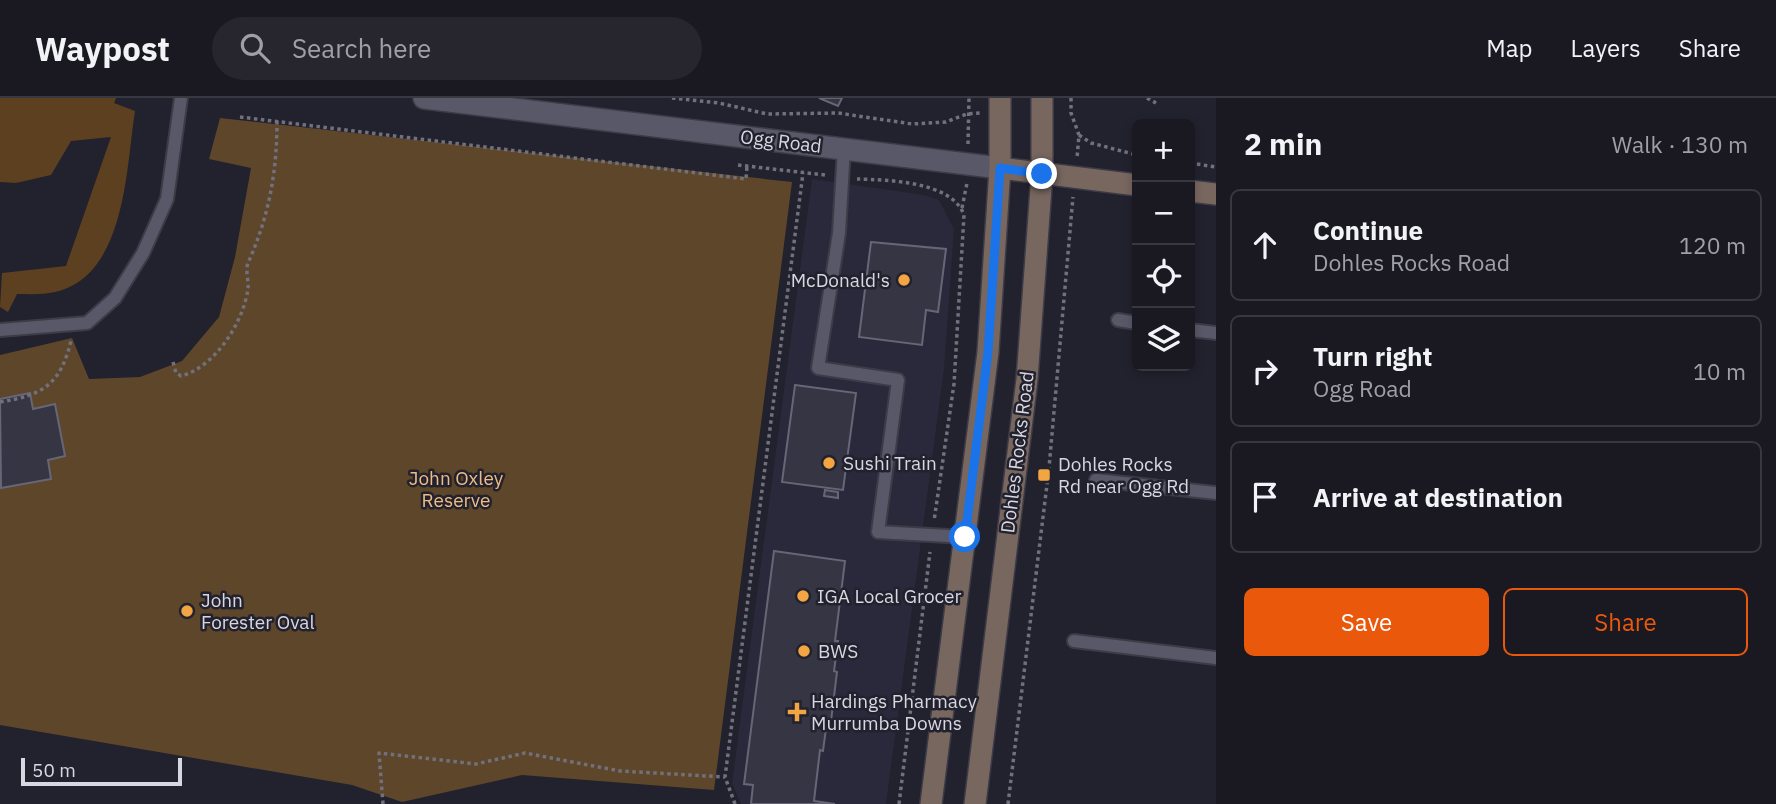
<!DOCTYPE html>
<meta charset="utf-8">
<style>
:root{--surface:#1a1922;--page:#27262f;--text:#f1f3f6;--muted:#9fa0a5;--line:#383840;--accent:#ea580c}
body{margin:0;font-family:"IBM Plex Sans",sans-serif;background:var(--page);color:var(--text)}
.controls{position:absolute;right:21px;top:21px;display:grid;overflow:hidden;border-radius:10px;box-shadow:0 4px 10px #0003}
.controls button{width:63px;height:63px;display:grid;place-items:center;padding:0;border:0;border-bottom:2px solid var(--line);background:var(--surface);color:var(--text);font:35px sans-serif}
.scale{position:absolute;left:21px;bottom:18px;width:161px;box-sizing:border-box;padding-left:7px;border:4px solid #d8d7e1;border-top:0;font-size:19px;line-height:24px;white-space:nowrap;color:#d8d7e1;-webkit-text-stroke:5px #22212e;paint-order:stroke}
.stop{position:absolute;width:21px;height:21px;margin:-16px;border:5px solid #1a73e8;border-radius:50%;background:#fff}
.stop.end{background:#1a73e8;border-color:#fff;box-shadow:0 2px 7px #0008}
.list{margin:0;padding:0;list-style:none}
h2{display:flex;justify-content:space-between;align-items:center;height:91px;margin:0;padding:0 28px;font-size:30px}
h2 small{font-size:23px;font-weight:400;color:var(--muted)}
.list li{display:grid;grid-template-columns:46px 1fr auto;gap:21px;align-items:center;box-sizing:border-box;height:112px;margin:0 14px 14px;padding:0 14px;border:2px solid var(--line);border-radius:10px}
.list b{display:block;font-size:26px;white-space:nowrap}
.list p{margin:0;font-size:23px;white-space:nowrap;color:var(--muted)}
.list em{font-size:23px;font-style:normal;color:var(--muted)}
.actions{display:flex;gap:14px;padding:21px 28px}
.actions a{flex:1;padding:16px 0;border:2px solid var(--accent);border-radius:10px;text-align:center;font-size:24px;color:var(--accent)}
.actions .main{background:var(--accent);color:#fff}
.icon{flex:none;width:38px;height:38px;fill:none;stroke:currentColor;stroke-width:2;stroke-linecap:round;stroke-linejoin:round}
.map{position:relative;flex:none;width:1216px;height:706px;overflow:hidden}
header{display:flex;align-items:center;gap:42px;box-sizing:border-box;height:98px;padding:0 35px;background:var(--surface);border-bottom:2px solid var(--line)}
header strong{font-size:33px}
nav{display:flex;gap:38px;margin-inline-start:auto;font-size:24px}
.search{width:490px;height:63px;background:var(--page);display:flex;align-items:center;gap:18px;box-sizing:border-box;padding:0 24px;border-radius:38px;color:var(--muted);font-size:26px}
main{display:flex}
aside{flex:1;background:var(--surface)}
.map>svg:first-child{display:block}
.built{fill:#2a293c}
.green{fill:#5e462a}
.forest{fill:#5c401f}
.building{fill:#363544;stroke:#666676;stroke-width:2}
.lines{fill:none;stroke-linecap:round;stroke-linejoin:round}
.lane-casing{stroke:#3c3b47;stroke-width:16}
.street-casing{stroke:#3c3b47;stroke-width:24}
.secondary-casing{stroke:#3c3b47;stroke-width:24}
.path{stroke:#71707c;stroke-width:3.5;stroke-dasharray:3.5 3.5;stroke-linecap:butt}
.lane{stroke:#595868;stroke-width:12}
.street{stroke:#595868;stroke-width:21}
.secondary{stroke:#78675f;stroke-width:21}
.route{stroke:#1a73e8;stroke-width:9}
.poi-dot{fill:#f2a542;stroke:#22212e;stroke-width:2.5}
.labels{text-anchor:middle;stroke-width:5;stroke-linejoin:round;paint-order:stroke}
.street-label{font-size:19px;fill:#d8d7e1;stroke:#22212e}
.poi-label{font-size:19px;fill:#d8d7e1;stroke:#22212e;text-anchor:start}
.park-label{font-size:19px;fill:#edbb83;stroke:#22212e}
</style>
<header>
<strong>Waypost</strong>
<div class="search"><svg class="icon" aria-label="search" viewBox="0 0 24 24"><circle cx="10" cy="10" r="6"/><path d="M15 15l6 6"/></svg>Search here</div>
<nav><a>Map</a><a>Layers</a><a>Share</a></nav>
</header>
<main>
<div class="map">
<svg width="1216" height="706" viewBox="0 0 1216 706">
<rect width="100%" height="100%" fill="#22212e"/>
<!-- built -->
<path class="built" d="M812,81L924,97L939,102L954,131L944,271L886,706H741L732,685Z"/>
<!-- green -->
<path class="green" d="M220,20L792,84L714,692L522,677L402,704L352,687L0,627V257L72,240L89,281L140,279L182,263L219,219L235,159L251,70L209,61Z"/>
<!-- forest -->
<path class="forest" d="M0,0H116L114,5L135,13C126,70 126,178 55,194C43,197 29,196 17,196L8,214L0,209L2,175L66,168L111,39L71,43L51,77L16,85L0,84Z"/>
<!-- building -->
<path class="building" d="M819,0H842L838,8Z
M871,144L946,151L938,214L926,212L922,247L859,239Z
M795,287L856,295L843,392L782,384Z
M30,295L33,311L55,306L65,358L48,362L51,381L1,390L0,301Z
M825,392L838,394V400L824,398Z
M774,453L845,463L835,543H838L834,573L837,574L831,623H827L823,653L820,652L814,703L835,706H751L753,687L744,686Z"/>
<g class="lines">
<!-- lane casing -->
<g class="lane-casing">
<path id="lane" d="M844,50L839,135L818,270L898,282L878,434L965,439
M1118,222L1137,225
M0,232L87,225L115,200L143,155L167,101L181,0
M1190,232L1216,235
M1096,382L1216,395
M1074,543L1216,560"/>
</g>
<!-- street casing -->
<g class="street-casing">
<path id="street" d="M424,0L1000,70"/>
</g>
<!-- secondary casing -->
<g class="secondary-casing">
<path id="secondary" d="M1000,70L1137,87
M1190,93L1216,96
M931,706L988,254L1000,70V0
M975,706L1027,281L1042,76V0"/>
</g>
<!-- path -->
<path class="path" d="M672,0L719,5L767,16L838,15L912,26L946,24L967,16L981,15
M1071,0V15L1079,37L1077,60
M1147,0L1156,5
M240,19L746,81L747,68
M1079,37L1091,45L1137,57
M968,46L969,0
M1190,65L1216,69
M738,67L825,77
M857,81C887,82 952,83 964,117L954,286L934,423
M962,110L967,85
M173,264L176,275L181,278C215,269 243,225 248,191C249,183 245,172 248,165C269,118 277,74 277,23
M0,304C43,297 60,287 71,243
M383,706L379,655L476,666L525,655L620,673L725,679
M735,706L725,679L803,75
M899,706L930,454
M1008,706L1049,370L1073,99"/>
<!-- lane -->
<use href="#lane" class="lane"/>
<!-- street -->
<use href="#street" class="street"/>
<!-- secondary -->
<use href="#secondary" class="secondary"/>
</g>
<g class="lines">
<!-- route -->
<path class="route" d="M965,439L988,254L1000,70L1042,76"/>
</g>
<!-- markers -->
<g class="poi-dot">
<circle cx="904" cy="182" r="7"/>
<circle cx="829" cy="365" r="7"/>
<rect x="1037" y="370" width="14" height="14" rx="3.5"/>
<circle cx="803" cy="498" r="7"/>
<circle cx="187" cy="513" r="7"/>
<circle cx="804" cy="553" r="7"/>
<path d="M793.5 603.5h7v7h7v7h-7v7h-7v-7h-7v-7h7z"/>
</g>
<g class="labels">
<!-- street labels -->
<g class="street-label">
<text transform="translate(781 43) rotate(7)" y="7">Ogg Road</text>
<text transform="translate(1017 354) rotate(-83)" y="7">Dohles Rocks Road</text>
</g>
<!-- poi labels -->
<g class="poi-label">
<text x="890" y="189" text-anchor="end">McDonald's</text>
<text x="843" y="372">Sushi Train</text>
<text x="1058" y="373">Dohles Rocks<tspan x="1058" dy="22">Rd near Ogg Rd</tspan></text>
<text x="817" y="505">IGA Local Grocer</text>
<text x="201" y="509">John<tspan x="201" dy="22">Forester Oval</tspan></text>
<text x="818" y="560">BWS</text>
<text x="811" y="610">Hardings Pharmacy<tspan x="811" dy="22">Murrumba Downs</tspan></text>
</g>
<!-- park labels -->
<g class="park-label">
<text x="456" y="387">John Oxley<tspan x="456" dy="22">Reserve</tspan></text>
</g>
</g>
</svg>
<div class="controls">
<button>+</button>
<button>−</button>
<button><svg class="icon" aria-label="locate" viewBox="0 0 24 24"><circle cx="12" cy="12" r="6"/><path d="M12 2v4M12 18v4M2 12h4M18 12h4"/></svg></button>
<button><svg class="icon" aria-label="layers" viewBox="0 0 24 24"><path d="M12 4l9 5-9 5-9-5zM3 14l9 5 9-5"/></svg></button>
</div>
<div class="scale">50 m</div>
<div class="stop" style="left:965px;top:439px"></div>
<div class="stop end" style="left:1042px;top:76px"></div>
</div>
<aside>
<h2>2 min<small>Walk · 130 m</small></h2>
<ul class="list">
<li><svg class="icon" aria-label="ahead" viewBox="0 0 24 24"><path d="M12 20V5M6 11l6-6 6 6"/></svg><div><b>Continue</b><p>Dohles Rocks Road</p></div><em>120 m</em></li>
<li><svg class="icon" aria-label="right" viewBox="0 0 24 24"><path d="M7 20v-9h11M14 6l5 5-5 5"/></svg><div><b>Turn right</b><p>Ogg Road</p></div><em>10 m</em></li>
<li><svg class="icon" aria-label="arrive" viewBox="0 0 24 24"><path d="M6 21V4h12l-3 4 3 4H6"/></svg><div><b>Arrive at destination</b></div></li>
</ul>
<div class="actions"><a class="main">Save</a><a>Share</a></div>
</aside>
</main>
